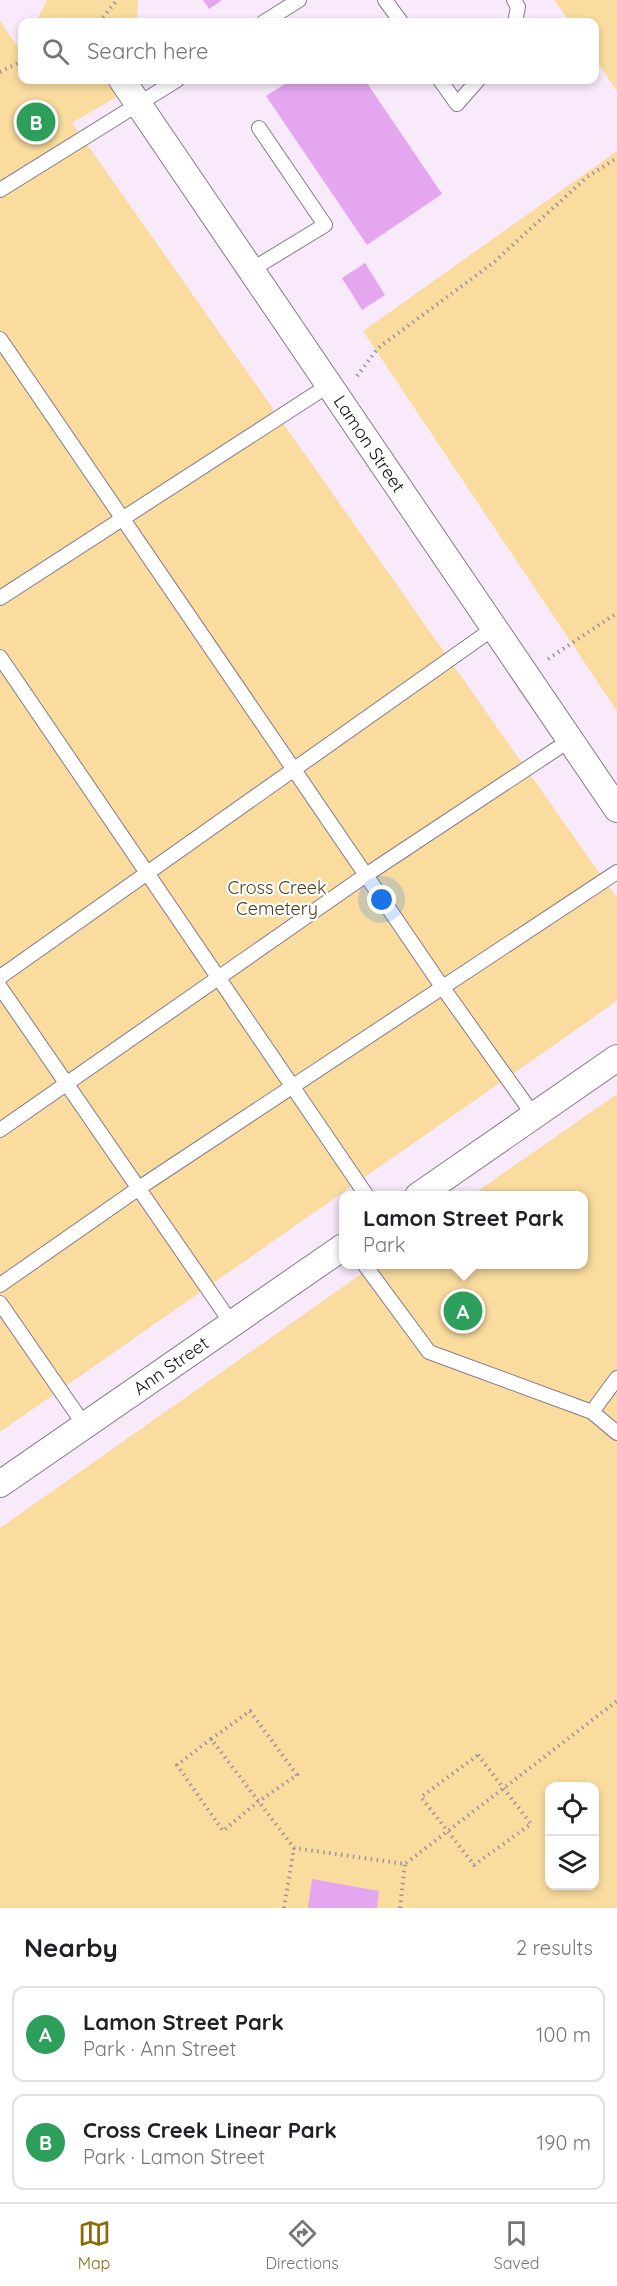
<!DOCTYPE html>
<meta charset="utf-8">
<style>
:root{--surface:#fff;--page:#f6f6f6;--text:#202124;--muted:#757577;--line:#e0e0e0;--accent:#8c6a0b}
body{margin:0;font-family:Quicksand,sans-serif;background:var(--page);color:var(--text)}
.controls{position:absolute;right:18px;bottom:18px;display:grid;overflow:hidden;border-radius:12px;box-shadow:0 3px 9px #0003}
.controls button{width:54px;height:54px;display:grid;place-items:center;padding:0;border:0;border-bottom:2px solid var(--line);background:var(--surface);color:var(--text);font:30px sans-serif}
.you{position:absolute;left:382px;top:900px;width:21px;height:21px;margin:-15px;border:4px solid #fff;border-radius:50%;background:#1a73e8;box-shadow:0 0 0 9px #1a73e833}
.badge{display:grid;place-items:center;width:39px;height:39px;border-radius:50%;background:var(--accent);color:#fff;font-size:20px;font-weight:700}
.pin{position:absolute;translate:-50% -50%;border:3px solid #fff;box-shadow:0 2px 6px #0006}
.popup{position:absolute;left:339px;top:1191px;width:249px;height:78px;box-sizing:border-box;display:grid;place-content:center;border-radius:12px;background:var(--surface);filter:drop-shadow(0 2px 4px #0005);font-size:20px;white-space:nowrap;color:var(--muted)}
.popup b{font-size:22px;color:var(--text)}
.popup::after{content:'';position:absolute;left:50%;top:100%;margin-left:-12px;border:12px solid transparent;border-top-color:var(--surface)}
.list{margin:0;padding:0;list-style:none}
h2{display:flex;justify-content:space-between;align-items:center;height:78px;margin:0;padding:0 24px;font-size:26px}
h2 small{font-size:20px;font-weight:400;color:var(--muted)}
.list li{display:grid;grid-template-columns:39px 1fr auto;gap:18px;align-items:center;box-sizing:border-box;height:96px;margin:0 12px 12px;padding:0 12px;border:2px solid var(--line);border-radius:12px}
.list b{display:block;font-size:22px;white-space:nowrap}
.list p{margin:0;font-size:20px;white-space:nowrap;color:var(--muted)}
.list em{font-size:20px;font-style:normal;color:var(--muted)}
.icon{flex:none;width:33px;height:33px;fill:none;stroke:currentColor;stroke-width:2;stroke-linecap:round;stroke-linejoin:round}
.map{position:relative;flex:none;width:617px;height:1908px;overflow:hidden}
.search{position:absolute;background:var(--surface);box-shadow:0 3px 9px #0003;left:18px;right:18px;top:18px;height:66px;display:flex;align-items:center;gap:15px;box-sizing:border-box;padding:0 21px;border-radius:12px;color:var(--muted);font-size:22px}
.sheet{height:294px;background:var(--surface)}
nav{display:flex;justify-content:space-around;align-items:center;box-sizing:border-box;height:84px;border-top:2px solid var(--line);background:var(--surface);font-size:16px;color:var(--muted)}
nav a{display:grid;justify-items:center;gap:3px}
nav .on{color:var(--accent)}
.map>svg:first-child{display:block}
.green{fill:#f9dc9e;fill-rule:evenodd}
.building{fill:#e4a7ef}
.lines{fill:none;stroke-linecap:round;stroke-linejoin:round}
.service-casing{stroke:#877a89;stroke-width:16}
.minor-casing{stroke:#877a89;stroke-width:28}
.path{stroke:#9e93a0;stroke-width:4;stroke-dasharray:1.5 4.5;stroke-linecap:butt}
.service{stroke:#fff;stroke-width:14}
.minor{stroke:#fff;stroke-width:26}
.labels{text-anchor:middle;stroke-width:4.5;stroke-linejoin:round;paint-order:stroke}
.street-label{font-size:18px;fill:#130e14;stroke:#fff}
.park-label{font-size:18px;fill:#4e3d17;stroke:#fff}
</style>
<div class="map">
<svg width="617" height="1908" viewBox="0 0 617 1908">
<rect width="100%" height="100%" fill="#f8e9fb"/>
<!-- green -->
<path class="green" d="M47,0H138L137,22H36Z
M554,0H617V91L595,59L594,22H570Z
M0,21L17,46L22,40V80H146L72,123L617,898V1001L0,1432Z
M617,151V711L363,331Z
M617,1094V1908H0V1528L374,1265L583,1264V1196L472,1195ZM550,1786H594V1886H550Z"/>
<!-- building -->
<path class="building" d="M203,0H222L209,9Z
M291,80H365L442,194L367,245L266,96Z
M365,263L385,295L362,310L342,278Z
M312,1879L379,1891L377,1908H308Z"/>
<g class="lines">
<!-- service casing -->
<g class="service-casing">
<path id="service" d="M385,0L401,22
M514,0L518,7L515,22
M264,22L299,0
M440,80L457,104L478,80
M0,190L177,80
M251,270L325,225L259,128
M0,339L443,988L534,1116
M0,598L329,385
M0,657L367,1196
M0,977L494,628
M0,987L232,1324
M0,1130L366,875L570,740
M364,1264L429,1352L592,1412L617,1433
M0,1285L139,1188L617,872
M0,1303L85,1426
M592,1412L617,1378"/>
</g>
<!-- minor casing -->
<g class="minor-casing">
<path id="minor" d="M122,80L617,809
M418,1196L617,1058
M0,1484L343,1247"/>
</g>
<!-- path -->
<path class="path" d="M99,22L117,0
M0,72L22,61
M357,376L378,348L493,263L587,177L617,158
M548,659L617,613
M211,1739L250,1711L297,1775L259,1801L223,1831L177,1765L211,1739L294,1848L405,1864L617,1701
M478,1755L531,1824L474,1865L421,1797Z
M284,1908L294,1848
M400,1908L405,1864"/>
<!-- service -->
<use href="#service" class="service"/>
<!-- minor -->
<use href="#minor" class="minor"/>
</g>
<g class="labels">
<!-- street labels -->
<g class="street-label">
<text transform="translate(369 444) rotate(56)" y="6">Lamon Street</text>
<text transform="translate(171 1366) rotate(-35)" y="6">Ann Street</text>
</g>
<!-- park labels -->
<g class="park-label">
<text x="277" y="894">Cross Creek<tspan x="277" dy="21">Cemetery</tspan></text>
</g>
</g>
</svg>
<div class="controls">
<button><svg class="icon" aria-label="locate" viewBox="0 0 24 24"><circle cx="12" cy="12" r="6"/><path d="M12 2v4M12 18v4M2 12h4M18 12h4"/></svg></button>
<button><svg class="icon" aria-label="layers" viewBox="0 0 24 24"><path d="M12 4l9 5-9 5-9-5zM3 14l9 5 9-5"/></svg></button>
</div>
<div class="you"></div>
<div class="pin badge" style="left:463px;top:1311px;background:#2e9e5b">A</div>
<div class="popup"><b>Lamon Street Park</b>Park</div>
<div class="pin badge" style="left:36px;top:122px;background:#2e9e5b">B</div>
<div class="search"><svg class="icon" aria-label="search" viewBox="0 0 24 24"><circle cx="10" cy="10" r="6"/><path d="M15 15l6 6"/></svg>Search here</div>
</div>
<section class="sheet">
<h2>Nearby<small>2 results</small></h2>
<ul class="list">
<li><span class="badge" style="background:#2e9e5b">A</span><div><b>Lamon Street Park</b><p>Park · Ann Street</p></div><em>100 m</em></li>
<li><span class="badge" style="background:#2e9e5b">B</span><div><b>Cross Creek Linear Park</b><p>Park · Lamon Street</p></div><em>190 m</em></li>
</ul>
</section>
<nav>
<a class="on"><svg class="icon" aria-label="map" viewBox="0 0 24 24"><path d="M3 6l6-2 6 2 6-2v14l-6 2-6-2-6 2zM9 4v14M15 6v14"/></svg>Map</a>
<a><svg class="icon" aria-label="directions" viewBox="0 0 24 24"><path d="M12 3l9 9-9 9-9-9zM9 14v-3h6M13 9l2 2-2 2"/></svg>Directions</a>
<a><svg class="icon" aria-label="saved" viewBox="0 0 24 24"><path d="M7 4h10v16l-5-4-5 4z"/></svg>Saved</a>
</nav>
